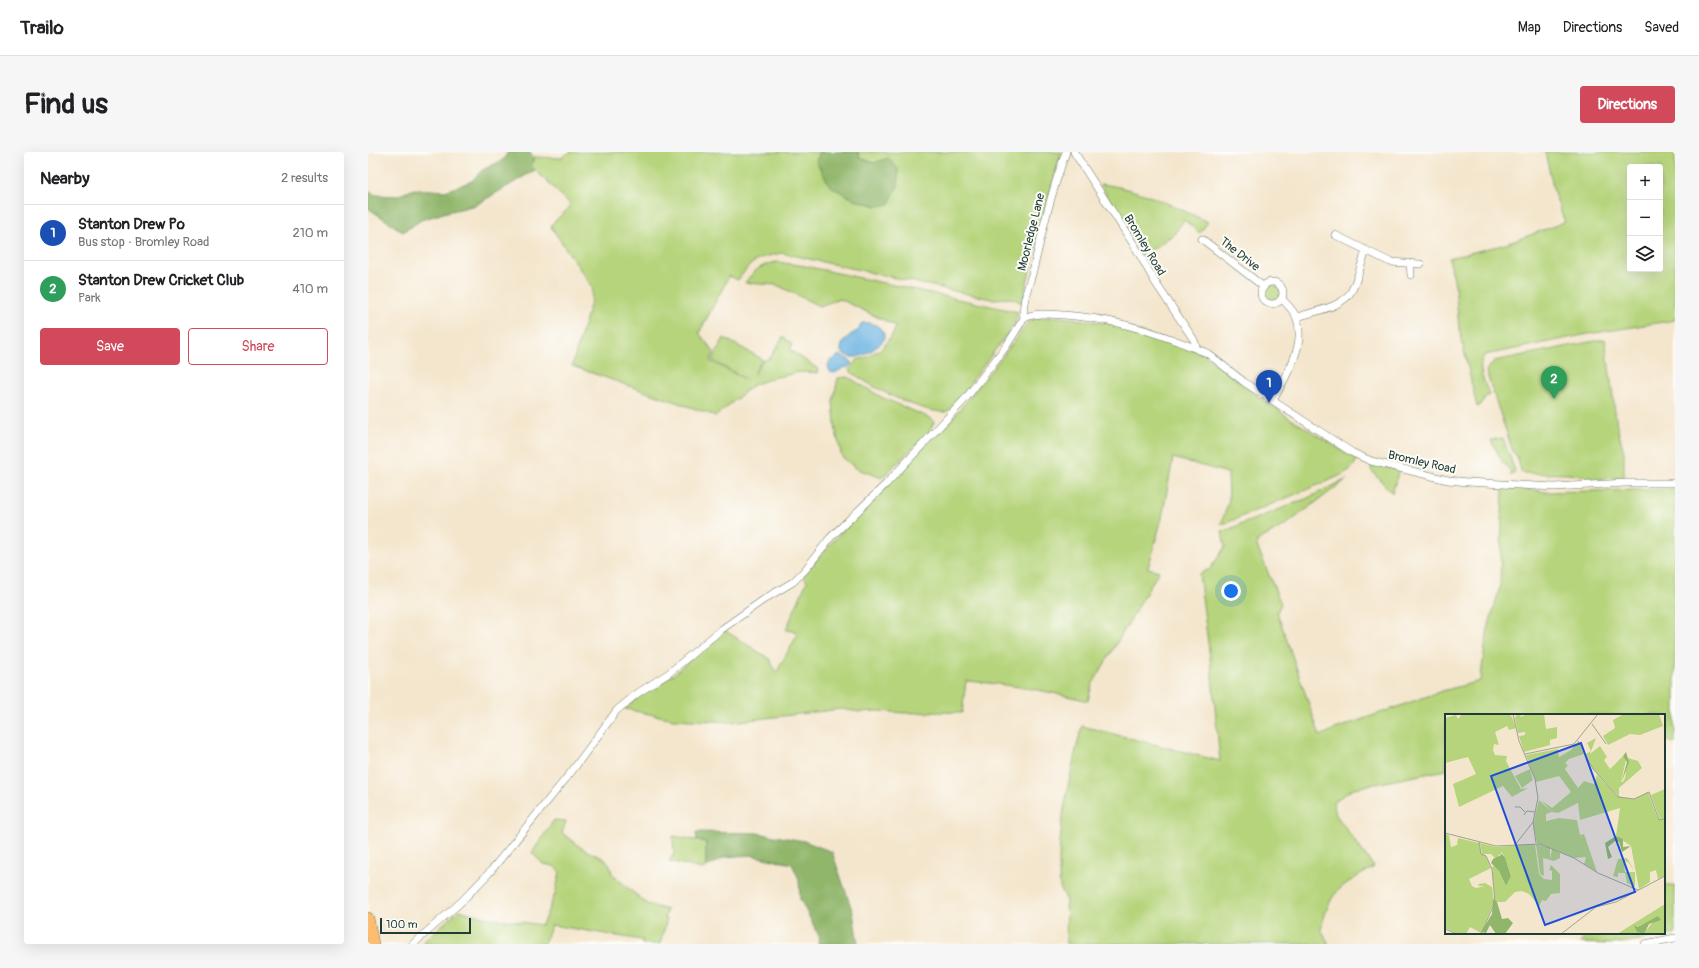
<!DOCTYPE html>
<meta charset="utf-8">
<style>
:root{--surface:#fff;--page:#f6f6f6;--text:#202124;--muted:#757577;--line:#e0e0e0;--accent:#d1495b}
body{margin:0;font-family:Pangolin,sans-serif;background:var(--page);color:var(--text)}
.controls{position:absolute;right:12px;top:12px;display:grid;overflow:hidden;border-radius:4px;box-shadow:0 4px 16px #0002}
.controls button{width:36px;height:36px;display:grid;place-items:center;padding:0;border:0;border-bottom:1px solid var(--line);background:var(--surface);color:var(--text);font:20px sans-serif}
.scale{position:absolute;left:12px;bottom:10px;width:91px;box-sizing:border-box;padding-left:4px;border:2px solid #1f3d34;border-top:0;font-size:11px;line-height:14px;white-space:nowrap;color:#1f3d34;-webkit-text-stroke:3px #fdfcf7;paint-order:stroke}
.you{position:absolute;left:863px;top:439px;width:14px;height:14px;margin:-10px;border:3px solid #fff;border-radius:50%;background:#1a73e8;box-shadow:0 0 0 6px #1a73e833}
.badge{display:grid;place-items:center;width:26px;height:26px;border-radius:50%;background:var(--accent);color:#fff;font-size:13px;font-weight:700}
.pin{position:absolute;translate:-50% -33px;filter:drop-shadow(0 1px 2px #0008)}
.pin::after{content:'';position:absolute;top:21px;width:14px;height:12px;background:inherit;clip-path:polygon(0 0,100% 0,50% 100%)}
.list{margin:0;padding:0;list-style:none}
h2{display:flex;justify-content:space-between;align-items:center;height:52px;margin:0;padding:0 16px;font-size:17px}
h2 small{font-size:13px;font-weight:400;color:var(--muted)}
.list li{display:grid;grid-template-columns:26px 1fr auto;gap:12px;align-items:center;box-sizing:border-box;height:56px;padding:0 16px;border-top:1px solid var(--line)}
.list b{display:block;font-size:15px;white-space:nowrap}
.list p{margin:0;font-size:13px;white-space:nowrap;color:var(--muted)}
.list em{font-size:13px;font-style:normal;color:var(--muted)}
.actions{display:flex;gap:8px;padding:12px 16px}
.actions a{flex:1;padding:9px 0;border:1px solid var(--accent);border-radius:4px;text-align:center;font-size:14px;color:var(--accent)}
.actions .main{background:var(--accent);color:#fff}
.icon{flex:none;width:22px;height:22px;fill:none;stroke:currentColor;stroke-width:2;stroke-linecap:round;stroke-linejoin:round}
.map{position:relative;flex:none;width:1307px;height:792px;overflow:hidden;border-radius:4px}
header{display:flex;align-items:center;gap:24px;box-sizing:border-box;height:56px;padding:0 20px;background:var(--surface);border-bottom:1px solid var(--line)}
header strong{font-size:19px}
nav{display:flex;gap:22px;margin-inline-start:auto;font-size:14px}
.intro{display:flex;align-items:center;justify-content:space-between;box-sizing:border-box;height:96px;padding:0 24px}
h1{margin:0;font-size:28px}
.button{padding:10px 18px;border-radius:4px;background:var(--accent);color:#fff;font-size:14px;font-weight:700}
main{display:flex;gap:24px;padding:0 24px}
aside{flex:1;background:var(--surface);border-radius:4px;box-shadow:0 4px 16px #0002}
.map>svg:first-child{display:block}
.green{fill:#b6d47b;stroke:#6a8858;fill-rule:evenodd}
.forest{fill:#90b66b;stroke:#587a50}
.water{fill:#69b2e1;stroke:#44788a}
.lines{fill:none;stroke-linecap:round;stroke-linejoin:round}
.minor-casing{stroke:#6a786a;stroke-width:8}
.primary-casing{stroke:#6a786a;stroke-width:12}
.minor{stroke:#fff;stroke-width:7}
.primary{stroke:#fcbd6f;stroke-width:11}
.labels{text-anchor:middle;stroke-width:4;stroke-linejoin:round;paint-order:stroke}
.street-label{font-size:12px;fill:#1f3d34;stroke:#fdfcf7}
.inset-road{fill:none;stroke:#9fa290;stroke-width:1}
.view{fill:#1d4ed8;fill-opacity:0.15;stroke:#1d4ed8;stroke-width:2}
.inset-edge{fill:none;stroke:#1f3d34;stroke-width:2}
</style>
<header>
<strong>Trailo</strong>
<nav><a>Map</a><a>Directions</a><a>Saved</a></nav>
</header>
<div class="intro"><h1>Find us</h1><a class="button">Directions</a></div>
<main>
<aside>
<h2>Nearby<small>2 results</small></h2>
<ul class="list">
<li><span class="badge" style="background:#1a4fb4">1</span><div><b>Stanton Drew Po</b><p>Bus stop · Bromley Road</p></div><em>210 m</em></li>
<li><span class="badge" style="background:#2e9e5b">2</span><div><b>Stanton Drew Cricket Club</b><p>Park</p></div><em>410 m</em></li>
</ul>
<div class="actions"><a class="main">Save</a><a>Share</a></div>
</aside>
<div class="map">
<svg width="1307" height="792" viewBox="0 0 1307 792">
<rect width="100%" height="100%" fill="#fdfcf7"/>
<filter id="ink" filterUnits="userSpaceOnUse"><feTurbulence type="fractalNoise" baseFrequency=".025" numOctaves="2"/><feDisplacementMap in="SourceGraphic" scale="8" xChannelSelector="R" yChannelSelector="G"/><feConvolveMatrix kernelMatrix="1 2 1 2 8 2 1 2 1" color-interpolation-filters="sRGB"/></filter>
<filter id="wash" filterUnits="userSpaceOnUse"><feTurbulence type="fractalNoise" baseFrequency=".012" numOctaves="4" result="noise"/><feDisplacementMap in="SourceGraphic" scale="16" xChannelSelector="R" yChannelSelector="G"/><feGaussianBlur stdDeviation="0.9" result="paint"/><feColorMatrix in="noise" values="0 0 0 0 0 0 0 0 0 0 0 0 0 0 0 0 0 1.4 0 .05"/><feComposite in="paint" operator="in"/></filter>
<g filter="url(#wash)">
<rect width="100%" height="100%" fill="#f4e6cd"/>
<!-- green -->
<path class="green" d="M202,0H694L683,34L654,151L644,146L623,147L414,101C389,106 385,107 370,128L361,124L331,181L346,200L342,209L379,228L344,208L356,186L394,207L386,222L394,209L402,206L415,185L424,192L422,198L450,217L449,221L432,220L405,226L385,233L348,264L204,214L223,150L225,136L183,75L184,72L201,56L202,52L163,14L166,5L193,6Z
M1177,0H1307V168L1215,183L1117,203C1107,214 1117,230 1121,243L1116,246V249L1109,255L1091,176L1087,132L1081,106L1138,92L1197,70L1187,44ZM1262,15H1292V117H1262Z
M732,32C771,36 805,54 840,70L832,81L816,68L806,82L775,104Z
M409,110L437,114L650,160L647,171L585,255L578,260C553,261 500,234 481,218L489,208L500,205L515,195L525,182L528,174L472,147L451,154L409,133L377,131C385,119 394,112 409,110Z
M896 141a8 8 0 1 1 16 0a8 8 0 1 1-16 0Z
M692,165L740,171L763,177L819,195L835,202L888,243L920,265L978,301L989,306C987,317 977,321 967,326L853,373L861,348L860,321L805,306L794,366L780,416L791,419L724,533L720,549C680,539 640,532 598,529L594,561L577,560L536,561L511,559L491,560L473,557L364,570L306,567L257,557L274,542L306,522L356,478L402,507L408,521L431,480L418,478L439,429L435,424L466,388L576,274L580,272L649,186C664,161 665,166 692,165Z
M1237,187L1249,274L1256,300V326L1230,327L1200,322L1154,321L1149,305L1145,300L1118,219L1126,209Z
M480,225L513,245L564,267L566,270L560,281L514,326L489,317L474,305L468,280L465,250L470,226Z
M1135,286L1147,319L1143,324L1142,318L1135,311L1123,288Z
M1004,311L1031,318L1024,341L1003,318Z
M979,327L919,372L889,389V394L913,452L909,460L952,584L967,577L1074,539L1112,529L1120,476L1132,435L1135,334L1179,340L1307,337V592L1296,587V563H1078V618L986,636L965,650L968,663L1006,715C972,735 962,737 953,778L961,792H698C698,778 700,759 697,746C697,742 693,739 692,735C687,687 702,621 714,574L852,609L843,514L831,422L842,417L857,395L854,380L940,346Z
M186,668L198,669L194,681C201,686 209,694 217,698C231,705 242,705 244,722L279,752L299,758L296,766L299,767L292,792H274V788L184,773L176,792H53L91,758L116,765L174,773L187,742L192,720L186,714L175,712L164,701Z
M305,684L338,690V715L334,717L301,709L306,702Z
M1296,703L1297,734H1307V782L1246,792L1213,791L1217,781H1296Z"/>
<!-- forest -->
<path class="forest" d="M140,0H161L166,5L163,14L167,18L108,53L79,60L53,68L35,80L0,56V39L8,43L28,44L47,37L77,39L104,29L114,18L135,8Z
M452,0H490L492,6L506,11L520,6L530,17V33L521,52L509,54L487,48L462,34L448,9Z
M328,680L389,681L436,689L464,700L485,761L490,792H450L452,786L432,747L431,727L424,712L382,703L357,705L338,715V690L329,688Z"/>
<!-- water -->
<path class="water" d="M494,171C504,170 512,173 516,182V188C505,199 487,213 473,200C472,188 483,182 491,178L492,173Z
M471,203L482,208L484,212L479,216L477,215L467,221L462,220L460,214L462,208H465Z"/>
</g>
<g filter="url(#ink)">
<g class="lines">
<!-- minor casing -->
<g class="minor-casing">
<path id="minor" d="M706,0L768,96L787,130L826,188L829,197L839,201L876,230L985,301L1003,309L1080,328L1100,330L1186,335L1258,331H1307
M967,83L1022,110L1052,112
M834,87L896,135
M1042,112L1043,123
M893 141a11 11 0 1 1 22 0a11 11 0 1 1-22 0Z
M929,165C946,159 975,156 984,138C990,126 993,112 998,99
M656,166C668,160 683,162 696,163C742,166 786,179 829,197
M656,166C653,150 662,131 666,115C675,76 684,38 698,0
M905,249C917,225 938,195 929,167C927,160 919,152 914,147
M45,792L93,750L121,721L204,619L249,558L270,541L301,521L354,477L398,446L425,430L437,418L462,386L518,332L598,246L639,193L656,166
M1277,792L1307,786"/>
</g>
<!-- primary casing -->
<g class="primary-casing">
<path id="primary" d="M0,766L5,792"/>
</g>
<!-- minor -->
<use href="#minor" class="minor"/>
<!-- primary -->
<use href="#primary" class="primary"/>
</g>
</g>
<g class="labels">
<!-- street labels -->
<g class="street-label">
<text transform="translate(663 80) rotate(-76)" y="4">Moorledge Lane</text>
<text transform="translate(777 93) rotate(59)" y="4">Bromley Road</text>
<text transform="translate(872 102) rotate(38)" y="4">The Drive</text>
<text transform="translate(1054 310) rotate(13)" y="4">Bromley Road</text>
</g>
</g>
<!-- overview -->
<g transform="translate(1077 562)">
<rect width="220" height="220" fill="#f4e6cd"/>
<path d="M17,0H64L67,3L71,14L64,16L62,12L50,18L54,31L49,30L48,36L50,41L62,42L61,47L76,75L83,74L67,83L58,72L14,93L8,70L31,60L23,43L0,49V4L11,1L13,5ZM72,0H77L75,3L83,0H99L101,15L112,13V24L105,26V31L79,38L74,22L80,21V18L73,19L70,4ZM179,0H214L218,12L195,21L185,20L163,31L158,22L170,14L168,6ZM151,24L145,40L155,32L162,43L159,46L165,55L178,42L181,46L176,68H178L180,64L183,44L193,47L197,54L174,74V83L148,55L141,40L146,37L142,29ZM133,28L139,40L124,45L120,49L123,51L120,55L133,74L139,67L149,70L152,61L172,82L189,85L203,78L213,105L220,106V162L213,165L211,156L205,158V168L194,175L186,132L171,122L175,94L135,106L133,89L113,99L107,98L96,86L107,94L126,78L114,62L91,68L81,41L113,35L114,43L126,36ZM85,55L88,66L77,74L70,62ZM220,75V105L215,106L206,81ZM94,86L107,98L101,100V107L114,104L132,106L135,121L139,120L152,158L139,150L141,143L130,144L92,129L88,110ZM0,120L4,121L6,133L12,131L13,124L34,129L36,140L40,141L46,154L24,165L27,172L31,174L40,172H34L33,170L40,169L47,173L49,188L36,219L25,213L21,220H13L0,214ZM35,129L51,133L90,130L94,160L99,165L107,166V157L104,156L106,151L115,160V179L106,180L101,187L97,186L94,192L84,180L77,177L70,178L60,188H50L47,153L50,152L54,157L61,172L66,161L60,143L56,138L51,145L46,140H37ZM91,130L105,134V145L107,135L115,139V144L109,147L98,144L99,162L95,160ZM182,144L189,156L183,148L179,147L180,158H190V172L182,169L180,159H173V163L168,162L173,145ZM220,190V220L199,219L212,203L193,213L190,211L195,220H172Z" fill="#b6d47b"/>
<path d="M181,38L184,48L176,70L182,48L178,42ZM171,122L178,125V133L186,132L177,138L174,128L170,127L163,133L167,143L163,145L160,129ZM54,138L60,143L66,162L61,172L54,157L46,149L48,145L56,141ZM48,185L52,188L57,205L63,204L68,209L60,220H51L45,211L41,219L36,218L47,200ZM213,202L216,206L204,210L199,220L192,218L189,211L193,213Z" fill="#90b66b"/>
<path class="inset-road" d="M68,0L74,27L90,65L93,84L88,108L70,131M147,10L161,30M133,27L148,55L173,83L189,85L204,78L214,106L220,105M80,40L129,30L153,0M70,93H75L80,98M79,101L82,97L90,98M88,108L91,129M0,119L51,132L95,130L129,144L153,159L193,176M34,128L36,140L41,142L47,155L50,188L36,220M0,215L12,220M116,220L151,193L171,188L220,162"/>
<path class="view" d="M136,29L190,178L100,211L46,62Z"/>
<rect width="220" height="220" class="inset-edge"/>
</g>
</svg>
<div class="controls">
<button>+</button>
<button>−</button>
<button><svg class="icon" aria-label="layers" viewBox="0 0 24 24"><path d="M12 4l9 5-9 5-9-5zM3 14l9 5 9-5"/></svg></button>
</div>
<div class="scale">100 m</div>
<div class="you"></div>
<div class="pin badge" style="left:901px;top:251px;background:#1a4fb4">1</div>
<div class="pin badge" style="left:1186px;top:247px;background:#2e9e5b">2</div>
</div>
</main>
